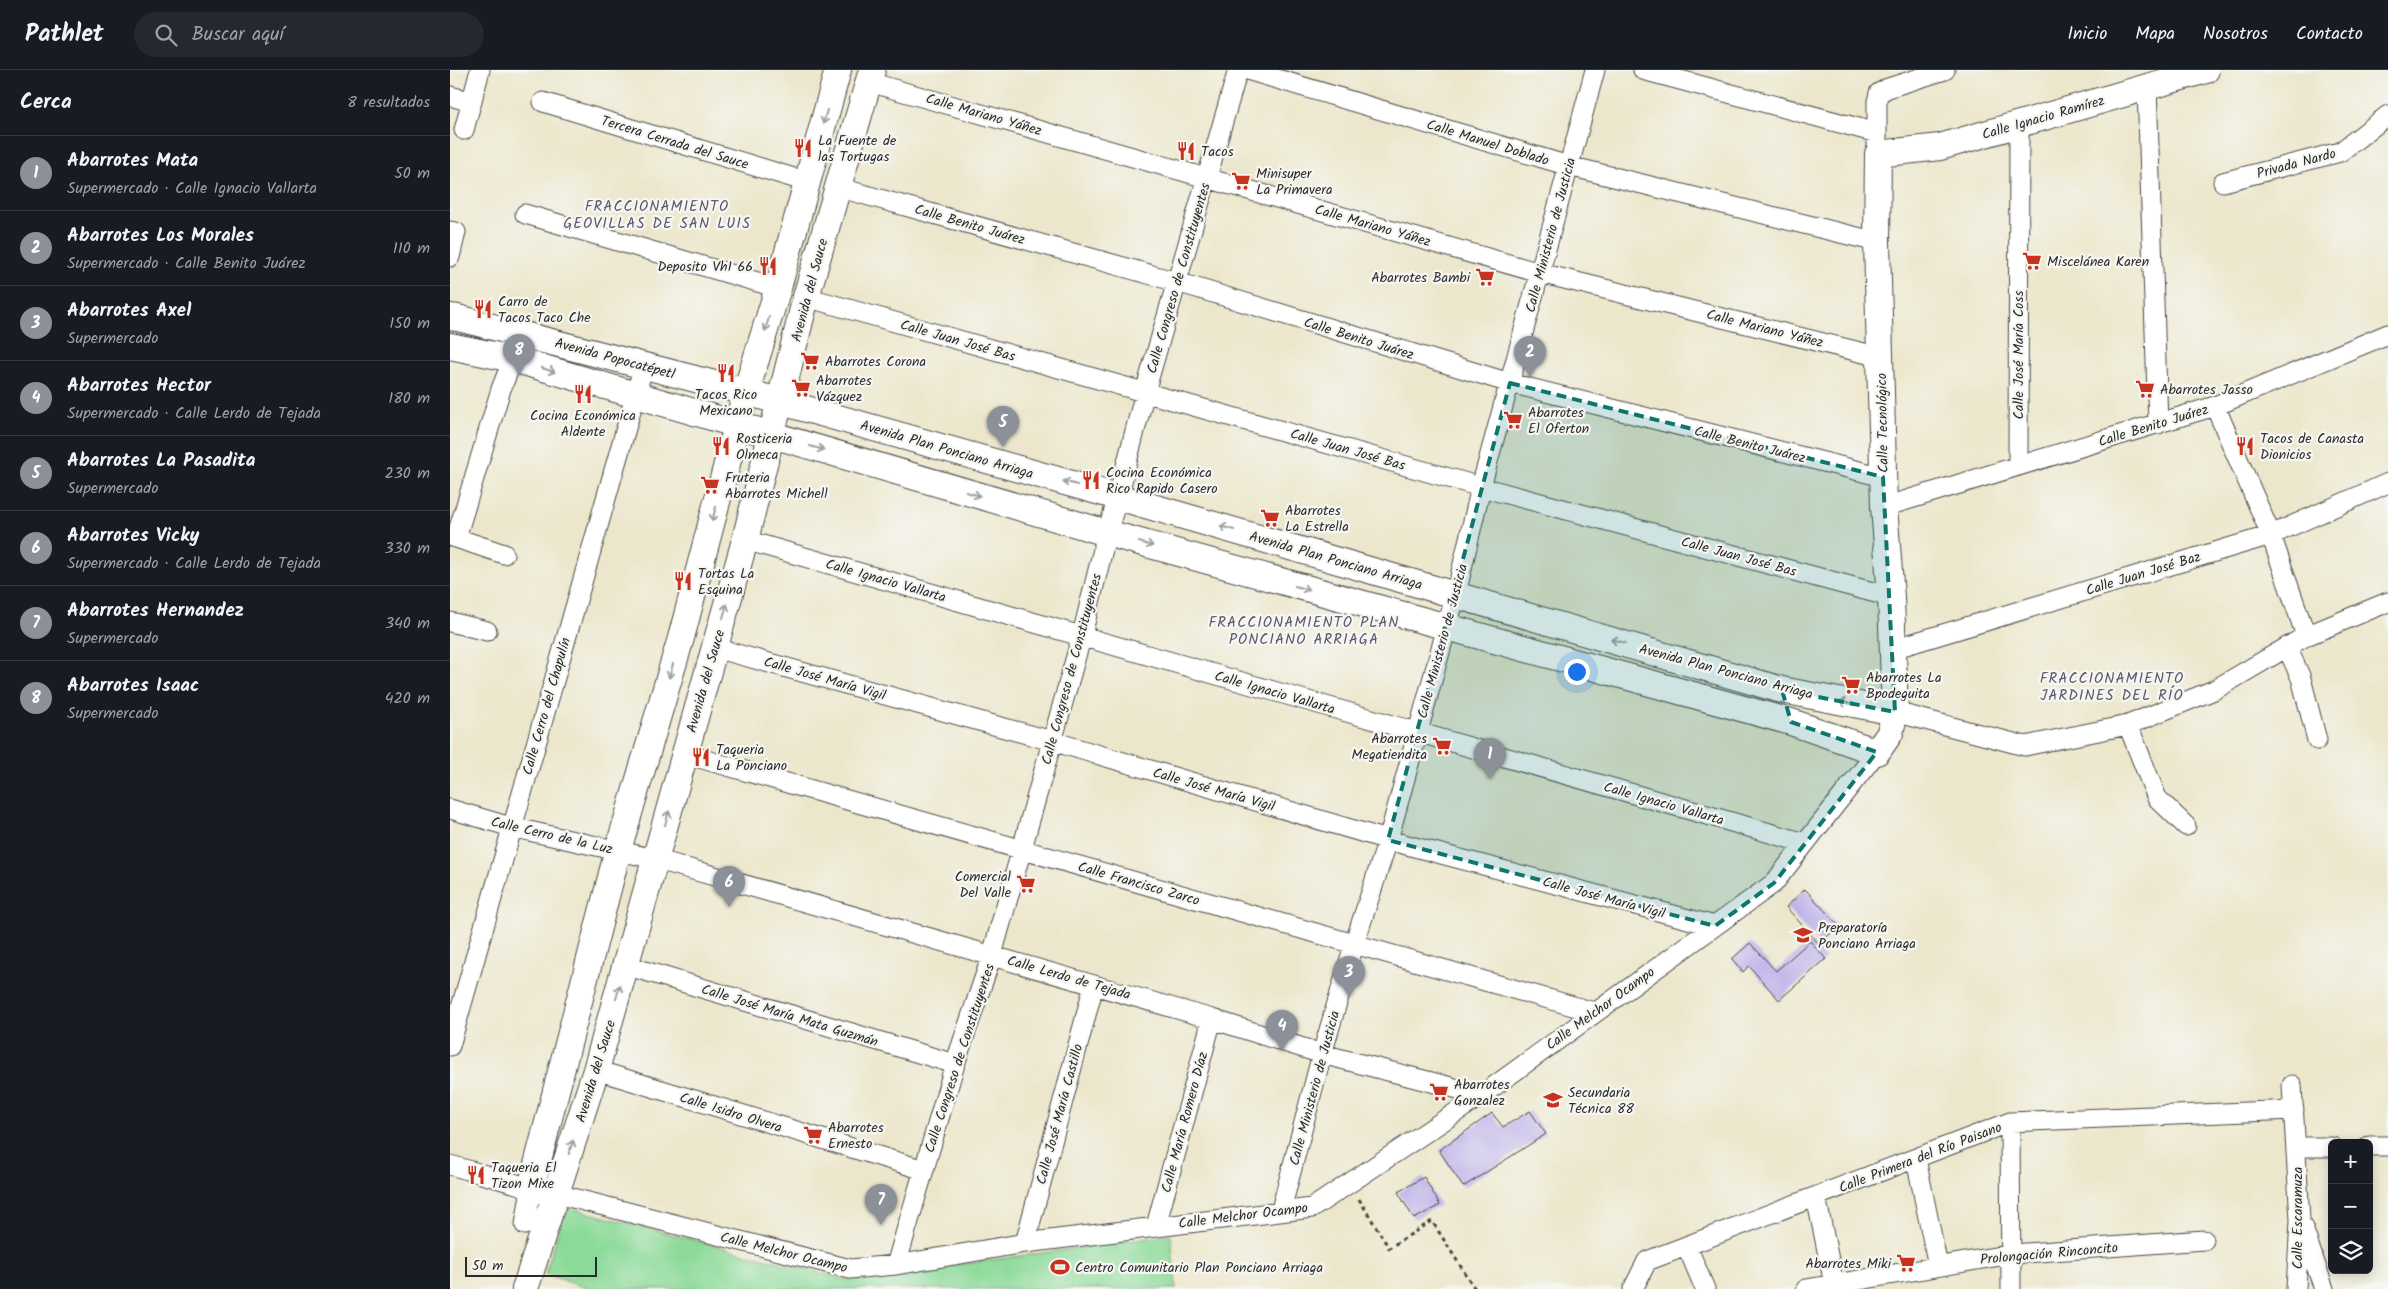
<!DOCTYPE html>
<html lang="es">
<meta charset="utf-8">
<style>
:root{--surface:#171b24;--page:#242831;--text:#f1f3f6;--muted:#9ea1a6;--line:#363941;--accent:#8c9099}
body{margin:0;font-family:Kalam,sans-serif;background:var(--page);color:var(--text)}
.controls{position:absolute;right:15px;bottom:15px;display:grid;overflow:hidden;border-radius:8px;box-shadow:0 2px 12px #0003}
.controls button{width:45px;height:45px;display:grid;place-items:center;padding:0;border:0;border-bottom:1px solid var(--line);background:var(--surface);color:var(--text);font:25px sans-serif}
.scale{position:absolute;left:15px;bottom:12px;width:132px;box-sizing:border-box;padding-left:5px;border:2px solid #2b2b2b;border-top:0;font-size:14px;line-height:18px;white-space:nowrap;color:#2b2b2b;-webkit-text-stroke:4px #f6f6f2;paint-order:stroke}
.you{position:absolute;left:1126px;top:601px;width:18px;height:18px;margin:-12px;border:4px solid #fff;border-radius:50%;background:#1a73e8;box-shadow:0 0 0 8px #1a73e833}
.badge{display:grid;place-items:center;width:32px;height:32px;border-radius:50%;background:var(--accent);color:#fff;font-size:16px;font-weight:700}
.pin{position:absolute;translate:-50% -41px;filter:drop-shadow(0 1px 2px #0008)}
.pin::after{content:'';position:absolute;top:26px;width:18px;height:15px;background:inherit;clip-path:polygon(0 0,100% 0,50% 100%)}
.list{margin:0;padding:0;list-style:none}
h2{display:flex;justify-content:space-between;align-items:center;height:65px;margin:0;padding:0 20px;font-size:21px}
h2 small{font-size:16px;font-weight:400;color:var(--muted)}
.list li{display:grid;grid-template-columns:32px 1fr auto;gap:15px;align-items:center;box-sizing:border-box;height:75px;padding:0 20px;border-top:1px solid var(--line)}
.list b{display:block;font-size:19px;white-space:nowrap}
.list p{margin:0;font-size:16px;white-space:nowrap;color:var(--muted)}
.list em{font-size:16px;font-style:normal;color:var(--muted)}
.icon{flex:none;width:28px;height:28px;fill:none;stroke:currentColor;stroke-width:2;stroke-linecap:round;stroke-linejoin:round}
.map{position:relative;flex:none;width:1938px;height:1219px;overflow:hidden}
header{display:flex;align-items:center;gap:30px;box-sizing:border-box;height:70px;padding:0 25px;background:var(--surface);border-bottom:1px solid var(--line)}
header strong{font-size:24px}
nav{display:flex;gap:28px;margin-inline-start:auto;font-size:18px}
.search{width:350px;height:45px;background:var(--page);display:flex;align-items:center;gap:12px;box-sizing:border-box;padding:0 18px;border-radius:28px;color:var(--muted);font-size:19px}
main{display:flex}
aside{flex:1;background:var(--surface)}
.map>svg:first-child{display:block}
.green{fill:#8cda99;stroke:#5c8262}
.building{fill:#b9ade8}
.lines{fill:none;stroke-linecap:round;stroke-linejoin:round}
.street-casing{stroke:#484743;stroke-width:21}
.secondary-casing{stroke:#484743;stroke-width:28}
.path{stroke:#484743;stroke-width:3;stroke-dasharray:4 4;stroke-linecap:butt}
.street{stroke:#fff;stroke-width:19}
.secondary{stroke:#fff;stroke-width:26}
.oneway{stroke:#a0a0a0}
.marked{fill:#0f766e;fill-opacity:0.2;stroke:#0f766e;stroke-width:4;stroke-dasharray:10 6;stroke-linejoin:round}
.labels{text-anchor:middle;stroke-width:4.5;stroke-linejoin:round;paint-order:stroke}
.street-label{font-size:14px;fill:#2b2b2b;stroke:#f6f6f2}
.poi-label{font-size:14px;fill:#2b2b2b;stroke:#f6f6f2;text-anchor:start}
.neighbourhood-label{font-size:15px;letter-spacing:1px;fill:#5d586d;stroke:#f6f6f2}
</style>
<header>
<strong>Pathlet</strong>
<div class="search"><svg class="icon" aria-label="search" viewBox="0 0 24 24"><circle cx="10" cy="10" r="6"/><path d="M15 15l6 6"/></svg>Buscar aquí</div>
<nav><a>Inicio</a><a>Mapa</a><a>Nosotros</a><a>Contacto</a></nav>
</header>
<main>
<aside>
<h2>Cerca<small>8 resultados</small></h2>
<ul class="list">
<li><span class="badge">1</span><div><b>Abarrotes Mata</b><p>Supermercado · Calle Ignacio Vallarta</p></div><em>50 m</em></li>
<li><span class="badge">2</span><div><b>Abarrotes Los Morales</b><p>Supermercado · Calle Benito Juárez</p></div><em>110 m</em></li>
<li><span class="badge">3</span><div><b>Abarrotes Axel</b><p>Supermercado</p></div><em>150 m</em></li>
<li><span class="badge">4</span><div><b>Abarrotes Hector</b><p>Supermercado · Calle Lerdo de Tejada</p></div><em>180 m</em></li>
<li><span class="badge">5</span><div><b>Abarrotes La Pasadita</b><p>Supermercado</p></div><em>230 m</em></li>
<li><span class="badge">6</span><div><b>Abarrotes Vicky</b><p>Supermercado · Calle Lerdo de Tejada</p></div><em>330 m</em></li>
<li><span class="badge">7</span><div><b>Abarrotes Hernandez</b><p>Supermercado</p></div><em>340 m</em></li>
<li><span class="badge">8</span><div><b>Abarrotes Isaac</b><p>Supermercado</p></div><em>420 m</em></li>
</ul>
</aside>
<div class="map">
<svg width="1938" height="1219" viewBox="0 0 1938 1219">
<rect width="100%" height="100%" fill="#f6f6f2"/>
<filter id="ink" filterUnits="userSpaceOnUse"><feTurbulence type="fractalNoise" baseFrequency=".02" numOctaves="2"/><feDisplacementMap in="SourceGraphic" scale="10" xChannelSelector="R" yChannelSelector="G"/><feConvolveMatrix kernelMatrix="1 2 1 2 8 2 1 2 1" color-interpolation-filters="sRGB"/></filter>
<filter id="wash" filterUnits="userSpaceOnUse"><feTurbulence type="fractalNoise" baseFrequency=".0096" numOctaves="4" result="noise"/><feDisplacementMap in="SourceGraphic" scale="20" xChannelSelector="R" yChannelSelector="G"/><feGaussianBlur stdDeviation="1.12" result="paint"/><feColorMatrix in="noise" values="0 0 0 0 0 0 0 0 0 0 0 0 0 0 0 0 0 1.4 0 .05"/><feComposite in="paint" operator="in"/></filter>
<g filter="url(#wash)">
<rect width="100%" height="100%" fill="#ece7cc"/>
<!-- green -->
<path class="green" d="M116,1137L398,1210L721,1165L726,1219H139L95,1204Z"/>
<g id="blocks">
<!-- building -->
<path class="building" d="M1355,819L1389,856L1369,874L1336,837Z
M1360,871L1376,889L1329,930L1299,896L1293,902L1282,889L1300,873L1326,901Z
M1080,1041L1096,1064L1013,1117L989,1080L1042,1043L1053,1057Z
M974,1107L990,1135L964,1149L948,1122Z"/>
</g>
</g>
<g filter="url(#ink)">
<use href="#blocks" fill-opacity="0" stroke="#484743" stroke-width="1"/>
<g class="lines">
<!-- street casing -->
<g class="street-casing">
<path id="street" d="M797,0L1119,96L1427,172
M1193,0L1427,63
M419,12L1090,203L1430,287
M1697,16L1708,354
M0,26L22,32
M93,32L357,112
M14,60L30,0
M1427,74V32L1429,23L1438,18L1495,0
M1773,112L1890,82L1938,45
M387,117L727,212L1060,313L1433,407
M75,144L328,218
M0,161L6,162L0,187
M356,227L1031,417L1441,527
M1765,336L1821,465L1856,566
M1568,396L1569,54
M1434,437L1765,336L1938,264
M0,466L54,484
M6,468L51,319L63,289
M295,470C649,570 1001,673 1355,773
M0,552L37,561
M1837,577L1851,608L1867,670
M265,578L602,671L938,770L1265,856
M1443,579L1821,465L1938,413
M1445,642L1575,676L1678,655L1764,620L1856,566L1938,532
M1678,655L1707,728L1736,756
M235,684L1144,942
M0,739L61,757L205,789L762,949L872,984L1032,1025
M175,895L505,994
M0,976L194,295
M146,1000L474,1100
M1842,1015L1850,1150L1846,1219
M1560,1052L1561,1219
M1919,1076H1938
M1847,1077H1882
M1466,1089L1488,1196
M0,1095L81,1118L75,1155
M107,1124L400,1199L446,1195L575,1173L862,1138L1032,1025L1324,813L1427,682
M1366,1127L1384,1214
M831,1140L872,984L904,875L938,770L1006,524L1031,417L1145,0
M706,1156L762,949
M1853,1158L1874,1219
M575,1173L644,915
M1237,1176L1255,1219
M446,1195L505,994L542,885L632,565L657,463L668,427L695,322L788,0
M1183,1219L1197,1191L1560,1052L1844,1040
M1356,1219L1562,1184L1754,1170"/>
</g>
<!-- secondary casing -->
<g class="secondary-casing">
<path id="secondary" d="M0,247L8,248L296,322L668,427L1332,620L1445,642
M0,276L63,289L657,463L1341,652L1427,682L1440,663L1445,642L1441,527L1434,437L1427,172L1428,84L1490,77L1756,0
M107,1124L81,1118L168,780L231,568L296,322L328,218L388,0
M75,1219L146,1000L295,470L356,227L422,0"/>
</g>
<!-- path -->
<path class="path" d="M909,1129L939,1178L982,1151L1025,1219"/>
<!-- street -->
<use href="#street" class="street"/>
<!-- secondary -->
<use href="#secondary" class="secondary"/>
</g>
<!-- one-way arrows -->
<defs><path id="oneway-shaft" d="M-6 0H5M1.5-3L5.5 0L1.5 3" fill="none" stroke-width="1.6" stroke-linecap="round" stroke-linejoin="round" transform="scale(1.25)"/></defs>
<g class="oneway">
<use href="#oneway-shaft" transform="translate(375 47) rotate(105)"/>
<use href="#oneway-shaft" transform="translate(317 254) rotate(107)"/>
<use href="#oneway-shaft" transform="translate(98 300) rotate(17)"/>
<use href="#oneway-shaft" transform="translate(367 378) rotate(16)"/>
<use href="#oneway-shaft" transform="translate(620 413) rotate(-164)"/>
<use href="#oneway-shaft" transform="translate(523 424) rotate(16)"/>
<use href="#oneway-shaft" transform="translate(264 444) rotate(105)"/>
<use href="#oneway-shaft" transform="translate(777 458) rotate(-164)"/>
<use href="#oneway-shaft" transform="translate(696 474) rotate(16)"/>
<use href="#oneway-shaft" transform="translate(852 518) rotate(16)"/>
<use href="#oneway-shaft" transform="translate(275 541) rotate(-74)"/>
<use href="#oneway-shaft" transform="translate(1168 571) rotate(-164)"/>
<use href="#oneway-shaft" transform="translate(221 601) rotate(106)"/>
<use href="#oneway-shaft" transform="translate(1397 633) rotate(-169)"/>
<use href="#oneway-shaft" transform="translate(217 748) rotate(-74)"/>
<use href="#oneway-shaft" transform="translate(168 922) rotate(-74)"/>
<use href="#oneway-shaft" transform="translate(121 1077) rotate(-72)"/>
</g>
</g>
<!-- marked area -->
<path class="marked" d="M1060,313L1433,407L1445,642L1332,620L1341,652L1427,682L1324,813L1265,856L938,770Z"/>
<!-- icons -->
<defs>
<g id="restaurant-bare" transform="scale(1.5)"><path d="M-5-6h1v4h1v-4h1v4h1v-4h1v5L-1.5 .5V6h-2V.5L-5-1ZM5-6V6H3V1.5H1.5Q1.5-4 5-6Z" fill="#c8321e" stroke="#f6f6f2" stroke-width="2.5" paint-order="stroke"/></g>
<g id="supermarket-bare" transform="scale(1.5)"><path d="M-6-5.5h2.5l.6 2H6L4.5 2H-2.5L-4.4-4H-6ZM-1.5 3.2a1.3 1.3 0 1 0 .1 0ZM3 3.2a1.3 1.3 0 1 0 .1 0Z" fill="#c8321e" stroke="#f6f6f2" stroke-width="2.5" paint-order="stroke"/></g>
<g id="school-bare" transform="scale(1.5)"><path d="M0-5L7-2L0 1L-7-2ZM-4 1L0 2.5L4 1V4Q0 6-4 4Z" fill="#c8321e" stroke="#f6f6f2" stroke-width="2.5" paint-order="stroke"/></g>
<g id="stadium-bare" transform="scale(1.5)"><path d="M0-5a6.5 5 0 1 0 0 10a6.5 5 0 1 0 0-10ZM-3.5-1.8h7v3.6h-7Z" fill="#c8321e" stroke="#f6f6f2" stroke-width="2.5" paint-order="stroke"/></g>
</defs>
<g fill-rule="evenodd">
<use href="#restaurant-bare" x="353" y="78"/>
<use href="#restaurant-bare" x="736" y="81"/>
<use href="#supermarket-bare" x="791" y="111"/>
<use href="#supermarket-bare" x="1582" y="191"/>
<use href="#restaurant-bare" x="318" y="196"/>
<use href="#supermarket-bare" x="1035" y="207"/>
<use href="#restaurant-bare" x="33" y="239"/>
<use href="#supermarket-bare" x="360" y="291"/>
<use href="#restaurant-bare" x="276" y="303"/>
<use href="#supermarket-bare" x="351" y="318"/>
<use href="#supermarket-bare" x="1695" y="319"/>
<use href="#restaurant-bare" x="133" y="324"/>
<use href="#supermarket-bare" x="1063" y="350"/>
<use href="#restaurant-bare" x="271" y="376"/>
<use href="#restaurant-bare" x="1795" y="376"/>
<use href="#restaurant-bare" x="641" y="410"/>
<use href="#supermarket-bare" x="260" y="415"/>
<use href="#supermarket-bare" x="820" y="448"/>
<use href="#restaurant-bare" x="233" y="511"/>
<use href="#supermarket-bare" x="1401" y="615"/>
<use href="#supermarket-bare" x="992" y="676"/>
<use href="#restaurant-bare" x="251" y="687"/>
<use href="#supermarket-bare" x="576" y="814"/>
<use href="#school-bare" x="1353" y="865"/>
<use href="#supermarket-bare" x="989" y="1022"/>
<use href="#school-bare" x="1103" y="1030"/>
<use href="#supermarket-bare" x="363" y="1065"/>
<use href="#restaurant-bare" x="26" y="1105"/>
<use href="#supermarket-bare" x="1456" y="1193"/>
<use href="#stadium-bare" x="610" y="1197"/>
</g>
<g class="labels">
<!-- street labels -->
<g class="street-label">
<text transform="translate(534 44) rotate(16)" y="5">Calle Mariano Yáñez</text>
<text transform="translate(1593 47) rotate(-16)" y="5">Calle Ignacio Ramírez</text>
<text transform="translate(225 72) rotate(17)" y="5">Tercera Cerrada del Sauce</text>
<text transform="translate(1038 72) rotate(17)" y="5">Calle Manuel Doblado</text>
<text transform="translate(1846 93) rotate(-15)" y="5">Privada Nardo</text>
<text transform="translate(520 154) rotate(16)" y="5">Calle Benito Juárez</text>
<text transform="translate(923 155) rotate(16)" y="5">Calle Mariano Yáñez</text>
<text transform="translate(1100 165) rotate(-75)" y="5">Calle Ministerio de Justicia</text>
<text transform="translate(728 208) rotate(-74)" y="5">Calle Congreso de Constituyentes</text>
<text transform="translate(359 220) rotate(-75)" y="5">Avenida del Sauce</text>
<text transform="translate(1315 258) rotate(14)" y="5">Calle Mariano Yáñez</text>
<text transform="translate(909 268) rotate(17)" y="5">Calle Benito Juárez</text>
<text transform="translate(508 270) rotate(16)" y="5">Calle Juan José Bas</text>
<text transform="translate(1568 285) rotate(-90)" y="5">Calle José María Coss</text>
<text transform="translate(165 288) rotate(15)" y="5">Avenida Popocatépetl</text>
<text transform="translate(1432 353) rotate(-91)" y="5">Calle Tecnológico</text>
<text transform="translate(1703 355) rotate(-17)" y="5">Calle Benito Juárez</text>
<text transform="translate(1300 374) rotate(14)" y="5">Calle Benito Juárez</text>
<text transform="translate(497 379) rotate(16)" y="5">Avenida Plan Ponciano Arriaga</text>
<text transform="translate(898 379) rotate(16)" y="5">Calle Juan José Bas</text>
<text transform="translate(1289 486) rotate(15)" y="5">Calle Juan José Bas</text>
<text transform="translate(886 490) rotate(16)" y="5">Avenida Plan Ponciano Arriaga</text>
<text transform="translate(1693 503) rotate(-17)" y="5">Calle Juan José Baz</text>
<text transform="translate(436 510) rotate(16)" y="5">Calle Ignacio Vallarta</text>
<text transform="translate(992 571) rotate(-75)" y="5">Calle Ministerio de Justicia</text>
<text transform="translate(621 599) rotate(-75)" y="5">Calle Congreso de Constituyentes</text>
<text transform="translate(1276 601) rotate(15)" y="5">Avenida Plan Ponciano Arriaga</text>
<text transform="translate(375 608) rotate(16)" y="5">Calle José María Vigil</text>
<text transform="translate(255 611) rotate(-74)" y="5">Avenida del Sauce</text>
<text transform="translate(825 622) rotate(16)" y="5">Calle Ignacio Vallarta</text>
<text transform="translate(96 636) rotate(-74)" y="5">Calle Cerro del Chapulín</text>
<text transform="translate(764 719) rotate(16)" y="5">Calle José María Vigil</text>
<text transform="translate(1214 733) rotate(16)" y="5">Calle Ignacio Vallarta</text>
<text transform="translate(102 765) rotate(13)" y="5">Calle Cerro de la Luz</text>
<text transform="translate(689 813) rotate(16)" y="5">Calle Francisco Zarco</text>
<text transform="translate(1154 827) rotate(15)" y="5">Calle José María Vigil</text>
<text transform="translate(619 907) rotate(16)" y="5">Calle Lerdo de Tejada</text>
<text transform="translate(1150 938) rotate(-36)" y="5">Calle Melchor Ocampo</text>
<text transform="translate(340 945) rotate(17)" y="5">Calle José María Mata Guzmán</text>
<text transform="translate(509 988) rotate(-72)" y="5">Calle Congreso de Constituyentes</text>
<text transform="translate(145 1001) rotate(-73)" y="5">Avenida del Sauce</text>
<text transform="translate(864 1018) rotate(-75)" y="5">Calle Ministerio de Justicia</text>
<text transform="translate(281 1042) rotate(17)" y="5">Calle Isidro Olvera</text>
<text transform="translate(609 1044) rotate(-75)" y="5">Calle José María Castillo</text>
<text transform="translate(734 1052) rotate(-75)" y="5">Calle María Romero Díaz</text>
<text transform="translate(1470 1087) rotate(-21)" y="5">Calle Primera del Río Paisano</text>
<text transform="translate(793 1145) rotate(-7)" y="5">Calle Melchor Ocampo</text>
<text transform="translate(1847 1148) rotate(-90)" y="5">Calle Escaramuza</text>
<text transform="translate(334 1182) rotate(14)" y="5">Calle Melchor Ocampo</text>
<text transform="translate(1599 1183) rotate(-5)" y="5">Prolongación Rinconcito</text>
</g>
<!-- poi labels -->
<g class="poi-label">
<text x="368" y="75">La Fuente de<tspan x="368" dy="16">las Tortugas</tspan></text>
<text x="751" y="86">Tacos</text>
<text x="806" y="108">Minisuper<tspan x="806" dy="16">La Primavera</tspan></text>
<text x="1597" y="196">Miscelánea Karen</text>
<text x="303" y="201" text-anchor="end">Deposito Vh1 66</text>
<text x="1020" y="212" text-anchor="end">Abarrotes Bambi</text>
<text x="48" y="236">Carro de<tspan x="48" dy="16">Tacos Taco Che</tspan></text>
<text x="375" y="296">Abarrotes Corona</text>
<text x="366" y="315">Abarrotes<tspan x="366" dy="16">Vázquez</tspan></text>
<text x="1710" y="324">Abarrotes Jasso</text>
<text x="276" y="329" text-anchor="middle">Tacos Rico<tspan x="276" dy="16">Mexicano</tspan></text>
<text x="1078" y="347">Abarrotes<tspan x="1078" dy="16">El Oferton</tspan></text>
<text x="133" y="350" text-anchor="middle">Cocina Económica<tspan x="133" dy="16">Aldente</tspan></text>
<text x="286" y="373">Rosticeria<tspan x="286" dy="16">Olmeca</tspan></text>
<text x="1810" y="373">Tacos de Canasta<tspan x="1810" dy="16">Dionicios</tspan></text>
<text x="656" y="407">Cocina Económica<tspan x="656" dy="16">Rico Rapido Casero</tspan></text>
<text x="275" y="412">Fruteria<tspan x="275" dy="16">Abarrotes Michell</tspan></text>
<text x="835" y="445">Abarrotes<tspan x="835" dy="16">La Estrella</tspan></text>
<text x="248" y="508">Tortas La<tspan x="248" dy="16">Esquina</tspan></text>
<text x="1416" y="612">Abarrotes La<tspan x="1416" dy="16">Bpodeguita</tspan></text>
<text x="977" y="673" text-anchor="end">Abarrotes<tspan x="977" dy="16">Megatiendita</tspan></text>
<text x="266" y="684">Taqueria<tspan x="266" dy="16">La Ponciano</tspan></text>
<text x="561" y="811" text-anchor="end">Comercial<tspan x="561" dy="16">Del Valle</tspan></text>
<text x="1368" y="862">Preparatoría<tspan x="1368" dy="16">Ponciano Arriaga</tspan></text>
<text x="1004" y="1019">Abarrotes<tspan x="1004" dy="16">Gonzalez</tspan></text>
<text x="1118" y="1027">Secundaria<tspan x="1118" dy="16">Técnica 88</tspan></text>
<text x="378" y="1062">Abarrotes<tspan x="378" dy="16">Ernesto</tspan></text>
<text x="41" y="1102">Taqueria El<tspan x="41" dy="16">Tizon Mixe</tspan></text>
<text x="1441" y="1198" text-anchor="end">Abarrotes Miki</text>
<text x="625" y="1202">Centro Comunitario Plan Ponciano Arriaga</text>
</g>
<!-- neighbourhood labels -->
<g class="neighbourhood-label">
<text x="207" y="141">FRACCIONAMIENTO<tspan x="207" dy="17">GEOVILLAS DE SAN LUIS</tspan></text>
<text x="854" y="557">FRACCIONAMIENTO PLAN<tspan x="854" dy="17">PONCIANO ARRIAGA</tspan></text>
<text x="1662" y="613">FRACCIONAMIENTO<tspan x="1662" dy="17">JARDINES DEL RÍO</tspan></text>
</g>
</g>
</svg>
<div class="controls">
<button>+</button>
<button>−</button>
<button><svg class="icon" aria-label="layers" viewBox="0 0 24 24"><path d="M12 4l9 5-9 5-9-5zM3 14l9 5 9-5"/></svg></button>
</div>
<div class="scale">50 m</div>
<div class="you"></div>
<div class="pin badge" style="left:1040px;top:709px">1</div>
<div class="pin badge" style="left:1080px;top:307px">2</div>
<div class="pin badge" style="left:899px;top:927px">3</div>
<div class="pin badge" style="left:832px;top:981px">4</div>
<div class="pin badge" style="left:553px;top:377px">5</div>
<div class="pin badge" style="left:279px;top:837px">6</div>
<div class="pin badge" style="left:431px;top:1155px">7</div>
<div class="pin badge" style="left:69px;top:305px">8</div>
</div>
</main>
